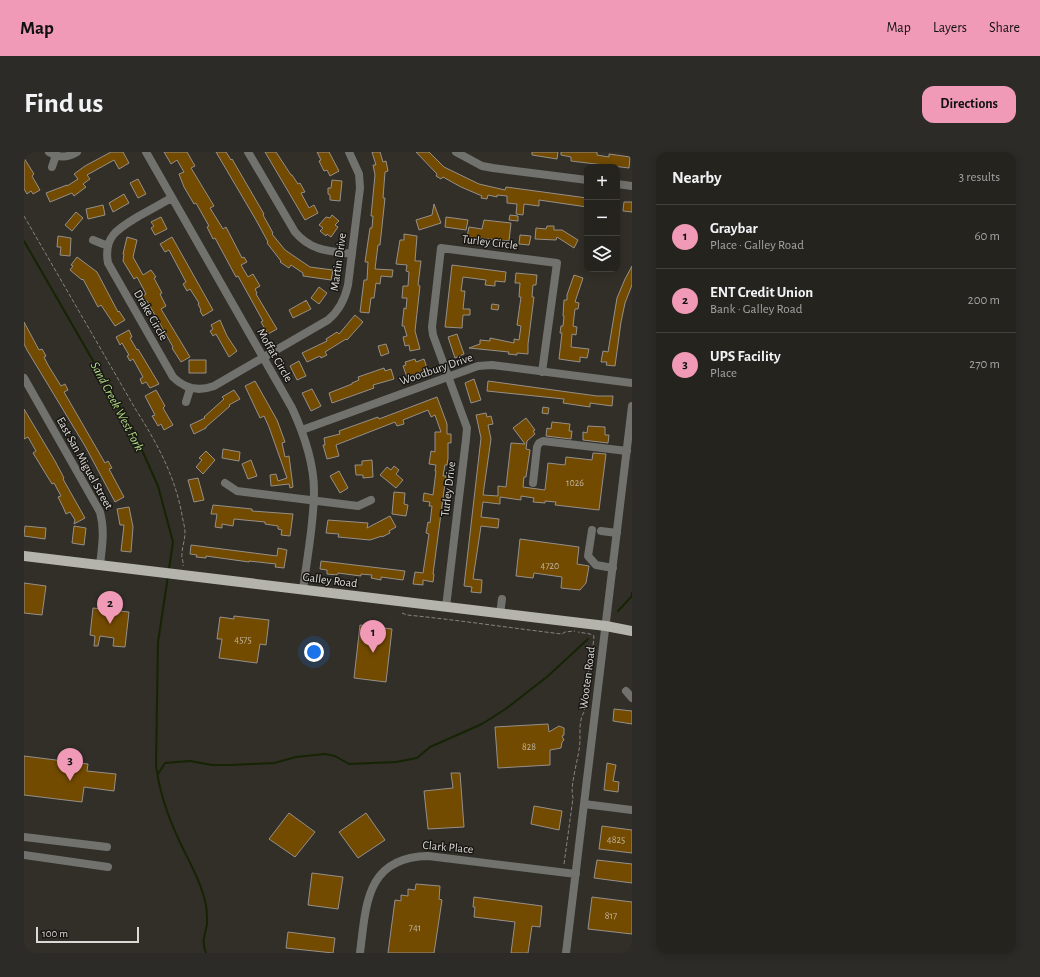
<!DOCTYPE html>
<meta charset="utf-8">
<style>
:root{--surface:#25231e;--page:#2d2b27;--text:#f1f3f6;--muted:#a3a4a4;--line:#42403c;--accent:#f09ab7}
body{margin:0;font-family:"Alegreya Sans",sans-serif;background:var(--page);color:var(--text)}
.controls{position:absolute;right:12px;top:12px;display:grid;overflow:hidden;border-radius:8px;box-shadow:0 2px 10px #0003}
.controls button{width:36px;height:36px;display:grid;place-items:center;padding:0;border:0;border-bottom:1px solid var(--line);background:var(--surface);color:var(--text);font:20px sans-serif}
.scale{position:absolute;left:12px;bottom:10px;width:103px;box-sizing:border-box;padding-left:4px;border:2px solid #dcdad6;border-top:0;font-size:11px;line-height:14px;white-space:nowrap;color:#dcdad6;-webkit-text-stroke:3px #181714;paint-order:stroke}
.you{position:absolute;left:290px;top:500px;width:14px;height:14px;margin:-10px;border:3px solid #fff;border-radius:50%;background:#1a73e8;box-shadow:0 0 0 6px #1a73e833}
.badge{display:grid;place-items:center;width:26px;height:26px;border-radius:50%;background:var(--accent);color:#111;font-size:13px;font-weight:700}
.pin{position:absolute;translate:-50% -33px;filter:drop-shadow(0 1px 2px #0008)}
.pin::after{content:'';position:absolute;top:21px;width:14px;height:12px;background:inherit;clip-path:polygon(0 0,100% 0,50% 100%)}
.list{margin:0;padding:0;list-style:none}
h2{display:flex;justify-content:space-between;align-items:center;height:52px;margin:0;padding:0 16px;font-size:17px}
h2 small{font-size:13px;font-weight:400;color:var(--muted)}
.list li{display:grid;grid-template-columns:26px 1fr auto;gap:12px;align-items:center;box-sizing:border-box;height:64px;padding:0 16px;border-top:1px solid var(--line)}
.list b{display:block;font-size:15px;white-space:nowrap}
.list p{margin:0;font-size:13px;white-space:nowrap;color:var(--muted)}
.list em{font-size:13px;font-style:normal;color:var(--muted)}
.icon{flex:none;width:22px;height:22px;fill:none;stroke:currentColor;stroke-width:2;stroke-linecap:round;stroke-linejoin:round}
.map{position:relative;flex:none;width:608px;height:801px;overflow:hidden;border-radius:12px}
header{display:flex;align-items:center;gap:24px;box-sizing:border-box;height:56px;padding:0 20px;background:var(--accent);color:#111}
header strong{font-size:19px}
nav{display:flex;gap:22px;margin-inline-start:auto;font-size:14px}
.intro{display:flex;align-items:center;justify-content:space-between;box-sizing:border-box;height:96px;padding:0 24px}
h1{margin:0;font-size:28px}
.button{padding:10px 18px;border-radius:12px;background:var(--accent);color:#111;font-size:14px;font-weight:700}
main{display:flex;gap:24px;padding:0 24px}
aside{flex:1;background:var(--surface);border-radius:12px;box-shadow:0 2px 10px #0003}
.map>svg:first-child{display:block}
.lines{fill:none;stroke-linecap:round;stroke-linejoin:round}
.stream{stroke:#162404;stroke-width:2}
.building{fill:#724a00;stroke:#96908a}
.path{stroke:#85837e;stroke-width:1;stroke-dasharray:4 2;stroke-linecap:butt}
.minor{stroke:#71726e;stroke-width:8}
.major{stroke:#b4b4ad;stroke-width:10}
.labels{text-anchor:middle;stroke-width:3;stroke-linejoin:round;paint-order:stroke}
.number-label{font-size:10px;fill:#c2b6a0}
.street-label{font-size:12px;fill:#dcdad6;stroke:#181714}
.water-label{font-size:13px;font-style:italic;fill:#b2dc83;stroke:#181714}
</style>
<header>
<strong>Map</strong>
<nav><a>Map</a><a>Layers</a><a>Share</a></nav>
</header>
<div class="intro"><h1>Find us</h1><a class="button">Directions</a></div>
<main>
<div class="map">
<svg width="608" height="801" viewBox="0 0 608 801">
<rect width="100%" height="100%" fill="#312f28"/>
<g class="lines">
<!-- stream -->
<path class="stream" d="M0,89L109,278L134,334L149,390L145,417
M144,424L134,490L132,613C135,639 143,662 154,686C164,708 177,729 182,753C183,759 183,766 183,772C181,784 177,788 182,801
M594,459L608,444V441
M134,622L141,611L166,609L188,613H207L250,611L272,605L301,602L311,604L325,612L372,610L393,606L406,595L458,572L483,556L524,524L564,487"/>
</g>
<!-- building -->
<path class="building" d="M87,0H99L105,11L95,17L90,8L63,23L66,27L59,32L62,35L50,44L48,41L26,50L22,41L43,33V34L54,27L50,22L61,14Z
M140,0H163L171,14L167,16L190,54L186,56L199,77L202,75L218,106L220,105L223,110L217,113L224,125L229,122L236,134L231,137L233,141L232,142L253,177L244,182L237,170L239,169L214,124L212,125L191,86L189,87L183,75L185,74L172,51L170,52L160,35L155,22L160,20L153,8L147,12Z
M192,0H202L207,8L208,7L240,62L239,63L249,81L248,82L261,98L286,115L309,118L307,128L279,124V121L267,113L265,116L256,110L257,109L243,91L244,90L232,68Z
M241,0H252L267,23H268L274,32L276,31L281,40L277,41L285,56L290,53L294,61L281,68Z
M293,0H305L315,19L306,24L303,18L300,19L295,9L297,8Z
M348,0H356L359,10L362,9L364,19L361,20L359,46H361L356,93H354L351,117L369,118L368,125L357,124L356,132L352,131L350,146H347L345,161L336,160L340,128H343L344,110H341L346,76H348L349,64H347L351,23L349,13H352Z
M392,0H405L420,15L455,32L481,38L482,35L563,46V55L515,48V54L500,52L499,63L492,62L493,52L483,51V44L473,43V45L464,43L463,47L457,46L458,44L437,35L419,25L417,27L412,24L413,22Z
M508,0H534L533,7L508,3Z
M537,0H573V3L585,5V2L606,5L605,16L547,9V5L537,3Z
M0,6L10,22L8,24L16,38L9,42L7,39L3,42L0,37Z
M114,27L122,42L114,46L106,31Z
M308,28L318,29L316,49L306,48V43L304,42V36H307Z
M100,42L105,51L89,60L85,51Z
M600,50H608V60L599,59Z
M410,52L417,71L395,78L392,68L408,63Z
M79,53L81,63L64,67L62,57Z
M52,60L59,66L48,79L41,73Z
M308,63L315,69L311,73L314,75L307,85L303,82L302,84L296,79L299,76L295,73L302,65L306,66Z
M486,63L494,64V69L485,68Z
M137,65L143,77L131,83L127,76L130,74L127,70Z
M422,65L444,68L442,78L421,75Z
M460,68L487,71L485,89L443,85L445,75L458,77Z
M523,74H530V78H538L554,88L550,96L533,85L532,88L511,87L512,76L522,77Z
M380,82L393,84L391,109H397L394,133L396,134L391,179L396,197L386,199L385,193L381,194L379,185L383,184L380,174H378L380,156L382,157L383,146H378L379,134H384L385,120L382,119L383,113L372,112L376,88H380Z
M496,83L507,84L505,93L495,92Z
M34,84L47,86L46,104L36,103L37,95H33Z
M103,85L113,88L109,105L119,123L127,118L132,125L130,126L138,141L136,142L142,154L137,157L166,205L157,210L148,196L149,195L123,149H122L119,144L122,142L113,125L110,127L99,109L100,102H99Z
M148,85L189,158L179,164L176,159L177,158L174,152L175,151L166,137L163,139L159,132L162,130L145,98L141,100L136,92Z
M53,105L73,120L94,160L95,159L101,168L91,174L77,153L74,155L59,127L58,128L46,118L49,114L47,113Z
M428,113L482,120L481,130L471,129V134L461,133L462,128L439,125L437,139H441L439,157H446V163H439L438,176L421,175Z
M608,114V133L601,151L597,170L591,214L582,213L583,210H577L579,199L584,200L593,146L601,127Z
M492,121L513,123L512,133H509L508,145H510L504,192V202L493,201V203L484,202L485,200L445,196L456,192V188L466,189V186L490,191V187L495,188L497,174L493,173L497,145H495L496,131H491Z
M550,123L559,126L551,150L555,151L554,157H551L549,174L553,175L552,183L548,182L547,195L565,197L563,206L556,205V210L535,207L538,181H536L537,174H539L540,164H539L540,148H543V143Z
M295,135L303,141L295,152L287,146Z
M282,148L287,157L269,166L265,158L281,149V150Z
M468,152L475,153L474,158L467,157Z
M331,163L339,170L323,188L322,187L301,200L303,203L297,206L296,204L283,210L278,201L303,189L302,187L313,180L315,182Z
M196,168L203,184L213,199L205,205L192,182L189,184L186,179L189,177L187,173Z
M0,170L15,198L18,197L22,204L20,205L24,213L37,234L41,232L44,238L40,240L81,311L84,309L88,316L85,317L100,345L91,350L61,294L3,198L0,192Z
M105,178L108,185L106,186L113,198L114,197L135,232L126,236L122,230L118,232L116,227L119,225L109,207L106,209L103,204L105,203L98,191L96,193L92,185Z
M433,182L440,202L431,206L424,185Z
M362,192L365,201L357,204L354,194Z
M391,207L392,210L400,207L403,216L398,217L399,220L383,225L379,214L382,213L381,210Z
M165,208H182V221H165Z
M275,209L282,224L273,228L266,214Z
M360,216L361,219L367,217L370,227L349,233L350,236L308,251L305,241L328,232V231L335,228L334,225Z
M450,227L457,248L447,251L441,231Z
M231,229L253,268L261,290L258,291L261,305L265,304L269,335L266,336L265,332L247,334L246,323L252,322L254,329L263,326L245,275L240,264L236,266L221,234Z
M464,229L573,244H589L588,254L566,251V255L539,251L540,247L463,239Z
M288,237L297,254L287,259L278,241Z
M132,238L141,254L139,256L149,273L140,278L137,272L134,274L128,264L131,263L121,244Z
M210,238L216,247L205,253L206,254L182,275V276L170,282L166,273L181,266L180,265L200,247L198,245Z
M413,245L423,272V282H427V291H424V306L423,313H421L419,324H422L409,422H410L409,430L399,428V433L389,432L391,420L399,421L405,382L402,381L404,370L406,371L408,354H405L406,350L399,349L400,341L409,343L412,319H411L412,313L405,312L407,299L411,300V280H417L411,263L407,265L404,258L379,268L380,272L373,274L371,270L312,293L315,304L303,307L299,293H301L300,286L316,282L315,279L354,265L355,267Z
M519,255L525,256L524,262L518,261Z
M0,257L31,309L40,326L39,327L61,366L50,372L51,368L46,360L42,362L39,355L34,345L37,344L30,331L28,332L9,301L12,299L4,285L0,287Z
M462,261L463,265L467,264L469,272L464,273L467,287L459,343L474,344V334L482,335L487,291L501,292L489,276L502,266L511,278L509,279L511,282L503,289L502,297L506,298L502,325H500L499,335L521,338L524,311L541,313L542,305L568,308L569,301L582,302L575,358L531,353L532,350L521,349V351L509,350L510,346L497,344V348L476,345V352L459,350L457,365L475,367L474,376L457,374L449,427L458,428L457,441L447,440L448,435L440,434L457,286L452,263Z
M528,270L546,272L545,279H548L547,287L522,284L523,276L527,277Z
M564,274L581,275V283H585L584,291L559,288V280L563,281Z
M199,297L216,300L215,309L198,306Z
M182,299L191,308L179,322L172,315L178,308L175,306Z
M227,308L233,324L224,327L218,312Z
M348,308L349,325L339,326V323H332L331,313H338V309Z
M370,314L375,318L372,322L379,328L372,336L356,323L363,315L367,318Z
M315,319L324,336L316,341L306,324Z
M174,326L180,348L170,350L164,328Z
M370,340L381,341L380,352L384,353L382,364L368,362Z
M189,353L228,357V359L269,362L266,384L257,383L258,378L254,377V374L241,372V370L210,367L209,374L198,372V376L191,375L193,362H187Z
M105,355L109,375L107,400L97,399L100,373H96L93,357Z
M366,364L372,375L365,379L366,381L358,385V384L346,388L314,385L315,382L302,381L304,368L344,371L343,376Z
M1,374L22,376L21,387L0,384Z
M50,374L62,376L60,393L48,391Z
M496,387L555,395L553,412L565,414L562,431L556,438L537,436L538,425L510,421L509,426L492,424Z
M167,393L253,404L254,396L263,398L260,416L251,415L252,412L225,409V410L182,404V406L172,405L173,403L166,402Z
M297,409L381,419L379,428L357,425V428L347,426L348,423L337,422V424L314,421L313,423L303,422V418L296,417Z
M0,431L22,434L18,463L0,461Z
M69,456L105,460L101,495L89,494L90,486L76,484L74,494H70L71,484L66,483Z
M210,464L245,468L242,493L236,492L233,511L195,506L198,487H193L196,465L210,467Z
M336,473L368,477L362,530L330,526Z
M590,557L608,559V572L589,569Z
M524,572L525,580L535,574L540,576V583L538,584L540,588L538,590L537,596L526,598V613L474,616L471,575Z
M0,604L64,612L63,619L92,622L90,639L60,635L58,650L0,643Z
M583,611L592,613L589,629L595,630L594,640L580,638Z
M427,621H436L440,675L404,677L400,639L429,636Z
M510,654L538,659L535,678L507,672Z
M265,661L291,680L271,705L245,687Z
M342,661L361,688L334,706L315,680Z
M578,674L608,678V701L575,697Z
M573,708L608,712V731L570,726Z
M288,721L319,725L314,757L284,753Z
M392,732L416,734L415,747L418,748L410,801H364L371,748L377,749V743L384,744V737L391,738Z
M450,745L518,754L516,775L508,774L504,801H487L491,770L450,765L451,755H449Z
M568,745L608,750V782L564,777Z
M264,780L311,786L309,801L262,796Z"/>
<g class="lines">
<!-- path -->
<path class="path" d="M0,64L112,258C133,291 151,324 158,363C159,369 161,375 161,381C161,388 158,395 158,402C157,407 160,409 159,414
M378,461L383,463C435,468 486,476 538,482L541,480L551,479
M540,712L549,646C545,634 556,603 556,588C556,579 555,568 560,560L566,507L568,503L570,484L566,482L554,480"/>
<!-- minor -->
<path class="minor" d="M25,0C35,6 43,6 53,0
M122,0L268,256C280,282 290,310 290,339C290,372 283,405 279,438
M224,0L271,80C287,99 305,99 328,102
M432,0L458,14L469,16L563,28
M28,15L32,3
M593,32L608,34
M147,46C137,52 126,58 115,64C95,76 79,84 84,111L149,225C161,237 174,240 190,234L304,168C316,158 321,147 324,133L336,36L335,22L325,0
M69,88L84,94
M0,226L76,360C81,378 78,395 76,413
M162,250L166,237
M278,278L454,214L468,213L608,231
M201,331L213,339L334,354L347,348
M509,331L513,295L515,291L519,289L603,299
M568,378L564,404L572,413L589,416
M577,379L593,381
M422,455L442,287L443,276L409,183L408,175L417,96L533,111L518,220
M476,462L478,447
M602,539L608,546
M560,652L608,658
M0,685L83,695
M0,703L84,715
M336,801C342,753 342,705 404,704L552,722
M542,801L608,254"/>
<!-- major -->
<path class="major" d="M0,404L582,474L608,479"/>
</g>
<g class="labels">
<!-- number labels -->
<g class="number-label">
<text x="551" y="334">1026</text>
<text x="526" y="417">4720</text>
<text x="219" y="491">4575</text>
<text x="505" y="598">828</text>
<text x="592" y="691">4825</text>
<text x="587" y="767">817</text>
<text x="391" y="779">741</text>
</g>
<!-- street labels -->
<g class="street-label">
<text transform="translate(466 90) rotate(7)" y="4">Turley Circle</text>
<text transform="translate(314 110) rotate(-82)" y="4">Martin Drive</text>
<text transform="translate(127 163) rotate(60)" y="4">Drake Circle</text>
<text transform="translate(251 203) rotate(60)" y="4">Moffat Circle</text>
<text transform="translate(412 217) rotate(-19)" y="4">Woodbury Drive</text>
<text transform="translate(61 311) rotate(61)" y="4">East San Miguel Street</text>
<text transform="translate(424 337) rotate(-83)" y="4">Turley Drive</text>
<text transform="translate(306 428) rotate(7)" y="4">Galley Road</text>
<text transform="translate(563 526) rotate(-83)" y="4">Wooten Road</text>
<text transform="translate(424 695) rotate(5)" y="4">Clark Place</text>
</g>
<!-- water labels -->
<g class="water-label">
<text transform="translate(94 254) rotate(62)" y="5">Sand Creek West Fork</text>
</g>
</g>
</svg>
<div class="controls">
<button>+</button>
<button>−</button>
<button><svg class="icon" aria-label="layers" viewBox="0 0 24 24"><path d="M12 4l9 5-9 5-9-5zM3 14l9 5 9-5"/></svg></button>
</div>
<div class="scale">100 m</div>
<div class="you"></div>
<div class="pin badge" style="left:349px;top:501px">1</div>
<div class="pin badge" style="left:86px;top:472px">2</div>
<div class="pin badge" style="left:46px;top:629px">3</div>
</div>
<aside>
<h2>Nearby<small>3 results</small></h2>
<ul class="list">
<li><span class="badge">1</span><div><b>Graybar</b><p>Place · Galley Road</p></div><em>60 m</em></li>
<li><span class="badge">2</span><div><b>ENT Credit Union</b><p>Bank · Galley Road</p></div><em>200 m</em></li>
<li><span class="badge">3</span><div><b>UPS Facility</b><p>Place</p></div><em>270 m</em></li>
</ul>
</aside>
</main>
